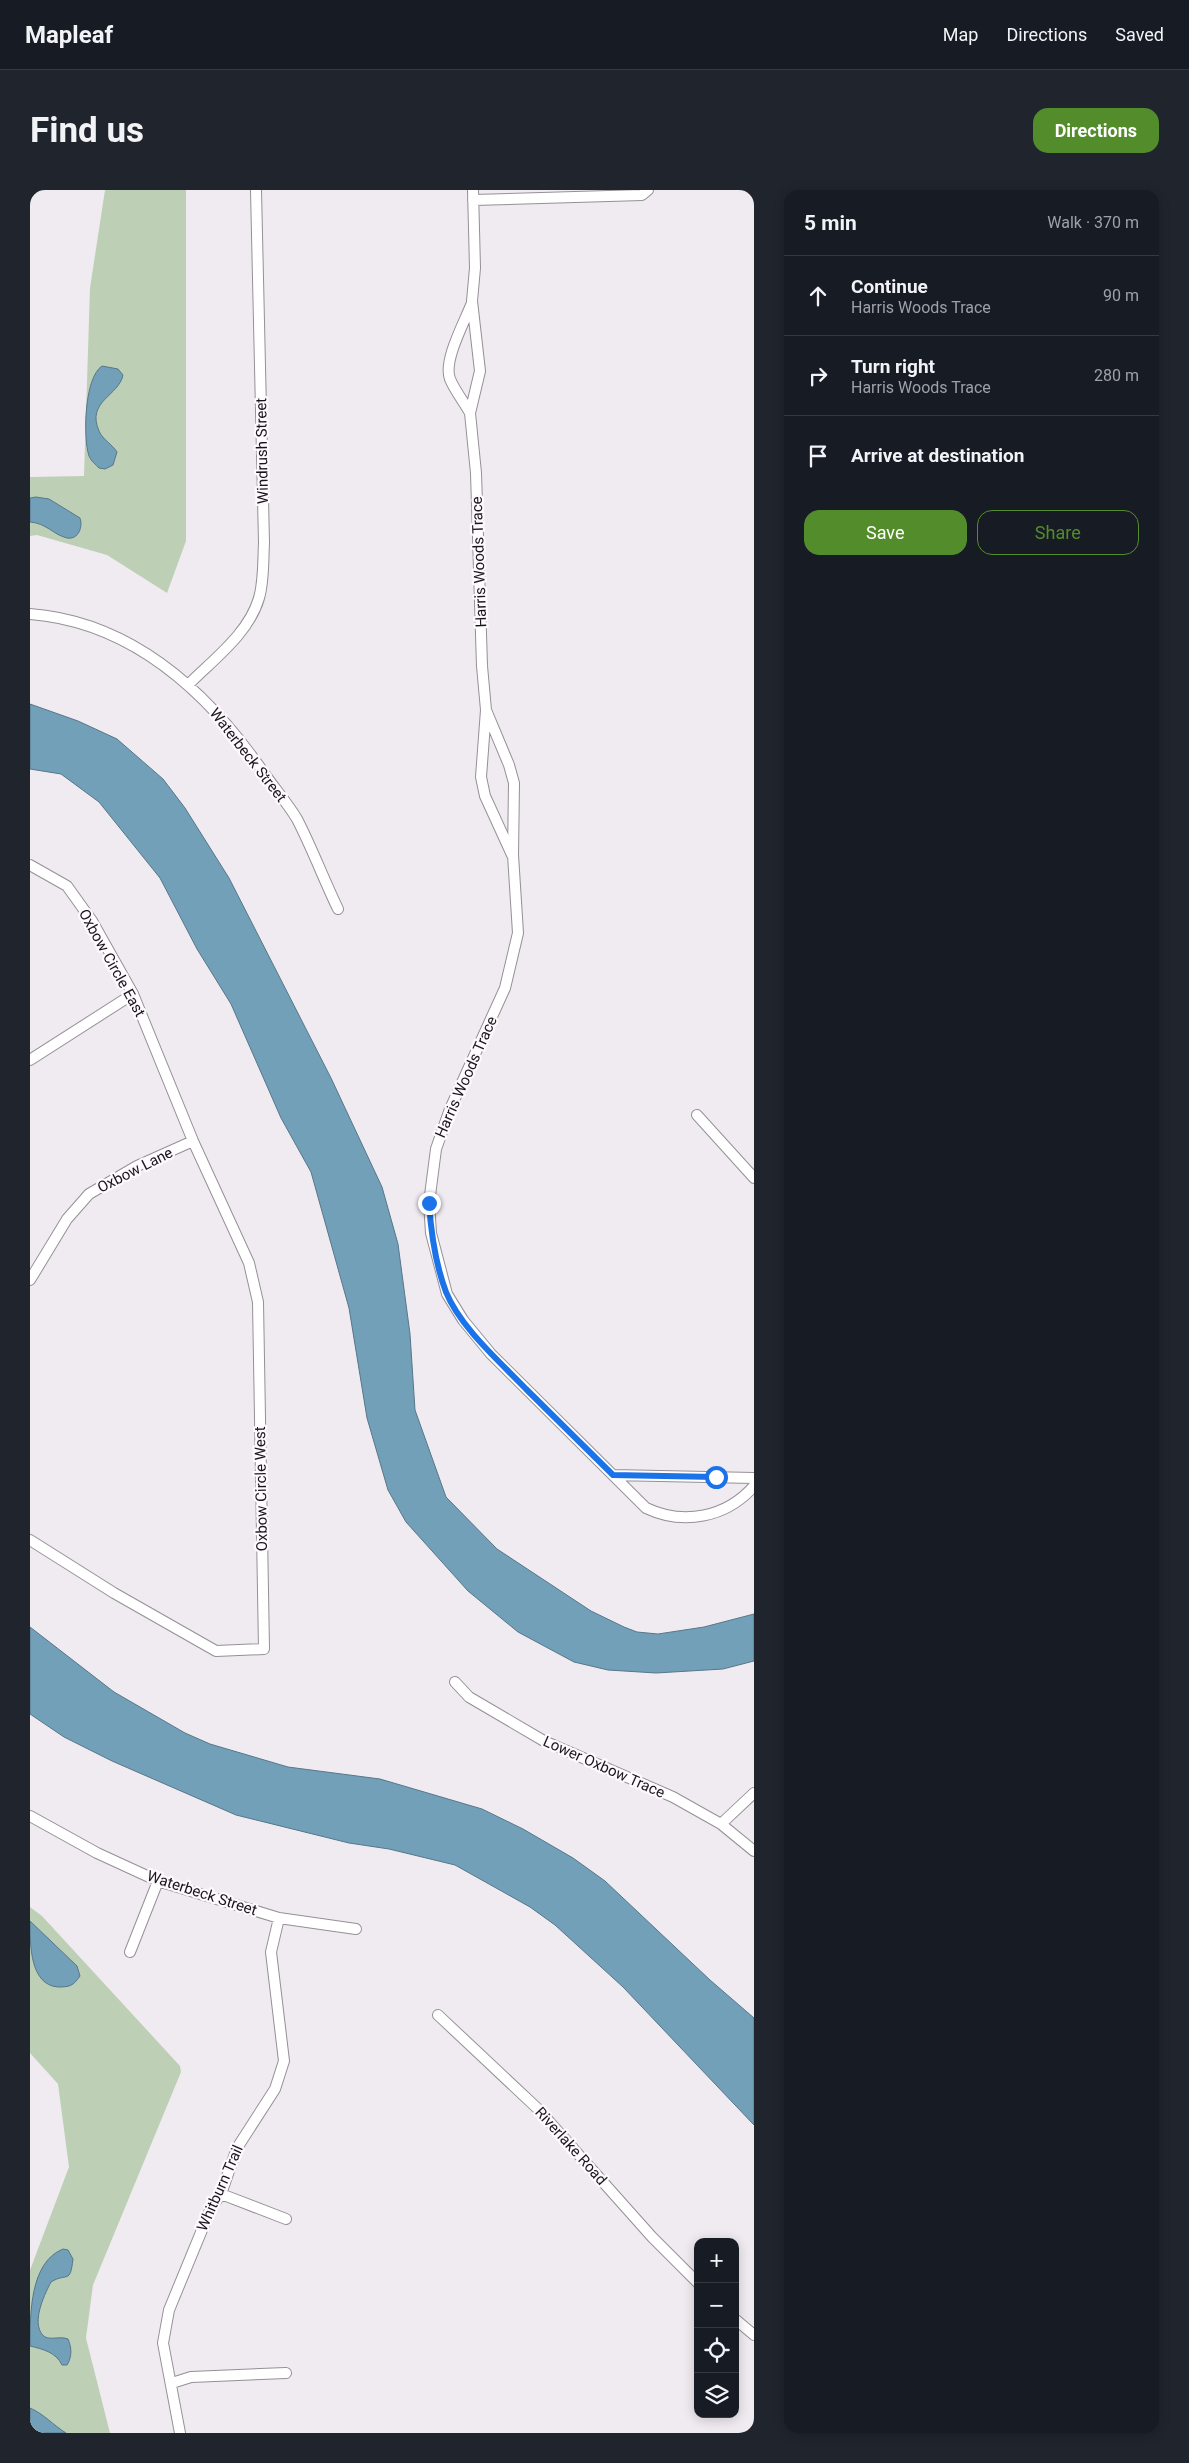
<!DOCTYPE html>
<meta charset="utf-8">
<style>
:root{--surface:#171b24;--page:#20242c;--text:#f1f3f6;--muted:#9ea1a6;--line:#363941;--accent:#538d2b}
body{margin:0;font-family:Roboto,sans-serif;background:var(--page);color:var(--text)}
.controls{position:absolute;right:15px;bottom:15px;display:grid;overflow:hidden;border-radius:10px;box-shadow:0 2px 12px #0003}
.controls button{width:45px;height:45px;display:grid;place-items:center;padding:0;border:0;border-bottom:1px solid var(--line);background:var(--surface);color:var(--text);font:25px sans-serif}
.stop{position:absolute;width:15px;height:15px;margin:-11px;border:4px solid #1a73e8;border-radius:50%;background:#fff}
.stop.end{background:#1a73e8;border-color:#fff;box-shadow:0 1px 5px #0008}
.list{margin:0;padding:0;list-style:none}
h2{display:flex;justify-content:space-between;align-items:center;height:65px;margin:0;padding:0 20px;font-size:21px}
h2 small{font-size:16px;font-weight:400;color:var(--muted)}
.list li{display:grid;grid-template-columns:32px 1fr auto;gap:15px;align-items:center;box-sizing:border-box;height:80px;padding:0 20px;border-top:1px solid var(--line)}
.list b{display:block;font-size:19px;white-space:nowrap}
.list p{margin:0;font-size:16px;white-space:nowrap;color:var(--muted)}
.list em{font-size:16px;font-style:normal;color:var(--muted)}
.actions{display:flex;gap:10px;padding:15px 20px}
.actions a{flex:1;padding:11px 0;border:1px solid var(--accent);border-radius:15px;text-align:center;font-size:18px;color:var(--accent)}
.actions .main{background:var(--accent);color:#fff}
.icon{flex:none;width:28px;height:28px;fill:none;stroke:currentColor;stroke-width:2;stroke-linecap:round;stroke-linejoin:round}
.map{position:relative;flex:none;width:724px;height:2243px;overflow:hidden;border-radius:15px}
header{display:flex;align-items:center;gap:30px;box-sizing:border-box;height:70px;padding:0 25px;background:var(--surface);border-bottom:1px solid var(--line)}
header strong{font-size:24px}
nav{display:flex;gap:28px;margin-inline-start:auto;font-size:18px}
.intro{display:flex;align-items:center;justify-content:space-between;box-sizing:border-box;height:120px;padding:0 30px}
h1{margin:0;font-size:35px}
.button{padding:12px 22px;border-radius:15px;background:var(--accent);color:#fff;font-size:18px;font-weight:700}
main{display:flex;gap:30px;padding:0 30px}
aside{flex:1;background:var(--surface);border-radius:15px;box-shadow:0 2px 12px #0003}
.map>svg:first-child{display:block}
.green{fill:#bdd0b6}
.water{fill:#72a0b9;stroke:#577789}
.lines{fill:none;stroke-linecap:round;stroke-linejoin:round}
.minor-casing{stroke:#959096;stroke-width:12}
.minor{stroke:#fff;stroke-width:10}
.route{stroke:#1a73e8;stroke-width:6}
.labels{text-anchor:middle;stroke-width:4.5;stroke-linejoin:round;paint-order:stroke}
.street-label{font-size:15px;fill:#181618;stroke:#fef8ff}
</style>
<header>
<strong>Mapleaf</strong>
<nav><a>Map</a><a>Directions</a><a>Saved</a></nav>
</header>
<div class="intro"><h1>Find us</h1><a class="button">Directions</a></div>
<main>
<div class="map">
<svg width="724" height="2243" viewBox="0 0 724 2243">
<rect width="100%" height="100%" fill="#f0ebf1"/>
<!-- green -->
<path class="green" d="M75,0H156V351L137,403L77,365L7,345L0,346V287L54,286L60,98Z
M0,1717L12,1726L150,1876L151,1882L63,2095L56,2148L80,2243H0V2080L39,1977L28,1894L0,1863Z"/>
<!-- water -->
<path class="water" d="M72,176L88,179L93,185C89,206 56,211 69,241C73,250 82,254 87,262L83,275L75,279L69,278C66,275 61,271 59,266C53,248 54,188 72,176Z
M6,307L19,309L50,328C53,336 49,350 37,348C24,345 16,333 0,332V308Z
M0,514L48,531L87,549L133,589L155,618L199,688L301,888L352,997L368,1054L380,1144L385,1220L416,1307L467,1359L561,1421L594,1437L607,1442L628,1444L674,1437L724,1424V1471L693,1479L626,1483L578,1480L544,1472L488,1442L438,1401L376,1332L358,1300L337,1228L319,1118L281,982L251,928L201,814L167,759L130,688L69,612L31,584L0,579Z
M0,1437L84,1502L155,1543L180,1554L258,1577L350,1589L452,1619L493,1639L543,1668L575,1691L680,1790L724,1828V1935L593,1797L525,1735L500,1717L425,1675L359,1659L319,1653L206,1625L82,1571L34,1547L0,1524Z
M0,1731L47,1776L50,1786C43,1796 40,1797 28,1797C0,1795 0,1755 0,1731Z
M33,2059L38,2060L43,2069C40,2095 37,2082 21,2092C13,2107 0,2136 15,2147C22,2150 30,2146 38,2149C42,2158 42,2167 37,2175H32C26,2162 12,2159 0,2156C0,2124 0,2072 33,2059Z
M0,2218C14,2224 23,2235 36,2243H0Z"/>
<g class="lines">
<!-- minor casing -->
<g class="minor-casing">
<path id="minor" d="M443,0L445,78L442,111L450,181L440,223L446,283L452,476L456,520L451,587L455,606L482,665
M443,10L612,5L618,0
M440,223C434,212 425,201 420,189C413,171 434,133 441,115
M0,424C104,432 180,504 236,586C246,600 258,614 267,629C282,658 294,690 308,719
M159,494C184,469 219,443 229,408C234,391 233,371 234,353L226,0
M456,520L479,575L484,593L483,665L488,743L475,798L420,919L406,959L399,1013L401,1043L417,1104L433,1130L461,1164L616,1318C654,1336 697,1327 724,1296
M0,675L37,696L62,731L103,804L163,951L219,1073L228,1112L234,1459L186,1461L84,1403L0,1350
M0,870L103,804
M667,925L724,988
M0,1090L37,1029L59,1004L107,976L163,951
M583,1285L724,1288
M425,1492L439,1507L514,1551L643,1607L691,1634L724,1661
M0,1626L67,1663L128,1691L249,1728L326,1739
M691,1634L724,1603
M100,1762L128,1691
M408,1825L508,1919L622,2047L668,2093
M191,2004L256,2029
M705,2129L724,2145
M142,2193L161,2187L256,2183
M150,2243L133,2153L139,2120L181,2018L191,2004L207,1958L245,1899L254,1871L241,1762L249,1728"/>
</g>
<!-- minor -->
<use href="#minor" class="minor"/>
</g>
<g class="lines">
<!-- route -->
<path class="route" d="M399,1013C401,1043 405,1073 416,1102C430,1137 470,1172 496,1199C525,1228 554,1256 583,1285L686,1287"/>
</g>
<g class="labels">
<!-- street labels -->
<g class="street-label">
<text transform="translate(232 261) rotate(-91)" y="5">Windrush Street</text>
<text transform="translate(449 372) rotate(-92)" y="5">Harris Woods Trace</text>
<text transform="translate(218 565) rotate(52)" y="5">Waterbeck Street</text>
<text transform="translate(82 773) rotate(61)" y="5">Oxbow Circle East</text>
<text transform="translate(436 887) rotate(-66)" y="5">Harris Woods Trace</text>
<text transform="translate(105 980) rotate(-27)" y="5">Oxbow Lane</text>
<text transform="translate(231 1299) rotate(-91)" y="5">Oxbow Circle West</text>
<text transform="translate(574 1577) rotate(24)" y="5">Lower Oxbow Trace</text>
<text transform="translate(172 1703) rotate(18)" y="5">Waterbeck Street</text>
<text transform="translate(541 1956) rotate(48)" y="5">Riverlake Road</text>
<text transform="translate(190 1998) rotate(-66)" y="5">Whitburn Trail</text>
</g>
</g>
</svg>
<div class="controls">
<button>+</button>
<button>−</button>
<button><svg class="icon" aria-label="locate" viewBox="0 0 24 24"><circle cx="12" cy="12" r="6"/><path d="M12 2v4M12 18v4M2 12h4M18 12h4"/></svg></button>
<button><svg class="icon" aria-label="layers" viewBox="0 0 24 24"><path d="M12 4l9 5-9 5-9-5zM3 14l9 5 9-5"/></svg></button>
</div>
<div class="stop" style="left:686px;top:1287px"></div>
<div class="stop end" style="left:399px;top:1013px"></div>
</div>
<aside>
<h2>5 min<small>Walk · 370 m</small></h2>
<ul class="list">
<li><svg class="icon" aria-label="ahead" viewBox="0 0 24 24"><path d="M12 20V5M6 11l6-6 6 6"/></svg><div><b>Continue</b><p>Harris Woods Trace</p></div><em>90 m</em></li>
<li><svg class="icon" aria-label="right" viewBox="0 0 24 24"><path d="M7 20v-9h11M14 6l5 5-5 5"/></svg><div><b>Turn right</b><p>Harris Woods Trace</p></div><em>280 m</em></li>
<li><svg class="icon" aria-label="arrive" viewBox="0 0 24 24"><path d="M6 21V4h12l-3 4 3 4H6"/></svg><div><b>Arrive at destination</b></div></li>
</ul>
<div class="actions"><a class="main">Save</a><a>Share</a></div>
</aside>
</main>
